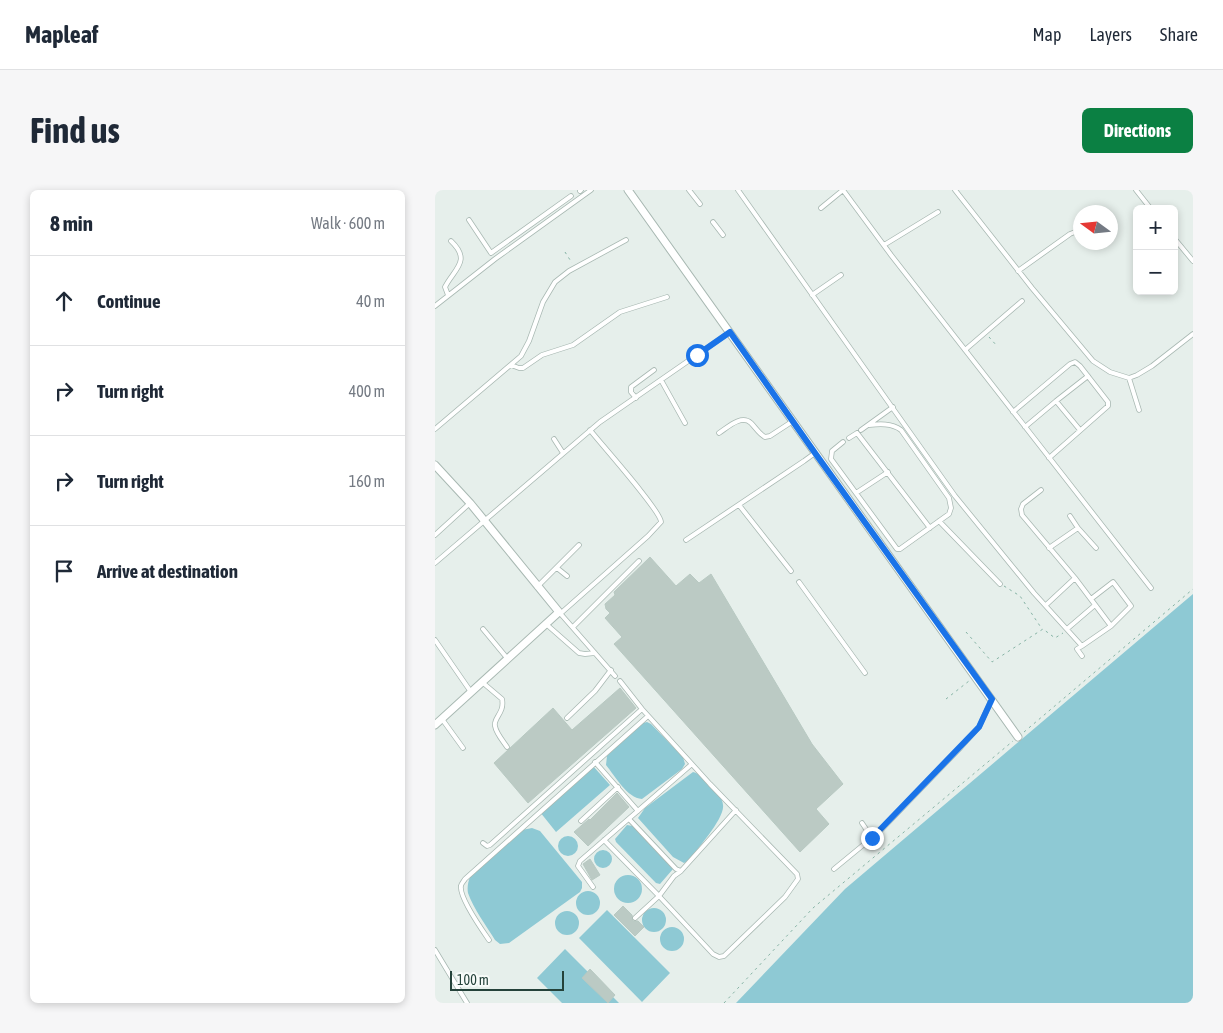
<!DOCTYPE html>
<meta charset="utf-8">
<style>
:root{--surface:#fff;--page:#f6f6f7;--text:#1f2937;--muted:#747a83;--line:#e0e1e3;--accent:#0b8043}
body{margin:0;font-family:"Asap Condensed",sans-serif;background:var(--page);color:var(--text)}
.controls{position:absolute;right:15px;top:15px;display:grid;overflow:hidden;border-radius:8px;box-shadow:0 2px 8px #0003}
.controls button{width:45px;height:45px;display:grid;place-items:center;padding:0;border:0;border-bottom:1px solid var(--line);background:var(--surface);color:var(--text);font:25px sans-serif}
.compass{position:absolute;left:638px;top:15px;width:45px;height:45px;border-radius:50%;background:var(--surface);box-shadow:0 2px 8px #0003;rotate:285deg}
.scale{position:absolute;left:15px;bottom:12px;width:114px;box-sizing:border-box;padding-left:5px;border:2px solid #24423a;border-top:0;font-size:14px;line-height:18px;white-space:nowrap;color:#24423a;-webkit-text-stroke:4px #f7fbf9;paint-order:stroke}
.stop{position:absolute;width:15px;height:15px;margin:-11px;border:4px solid #1a73e8;border-radius:50%;background:#fff}
.stop.end{background:#1a73e8;border-color:#fff;box-shadow:0 1px 5px #0008}
.list{margin:0;padding:0;list-style:none}
h2{display:flex;justify-content:space-between;align-items:center;height:65px;margin:0;padding:0 20px;font-size:21px}
h2 small{font-size:16px;font-weight:400;color:var(--muted)}
.list li{display:grid;grid-template-columns:32px 1fr auto;gap:15px;align-items:center;box-sizing:border-box;height:90px;padding:0 20px;border-top:1px solid var(--line)}
.list b{display:block;font-size:19px;white-space:nowrap}
.list em{font-size:16px;font-style:normal;color:var(--muted)}
.icon{flex:none;width:28px;height:28px;fill:none;stroke:currentColor;stroke-width:2;stroke-linecap:round;stroke-linejoin:round}
.map{position:relative;flex:none;width:758px;height:813px;overflow:hidden;border-radius:8px}
header{display:flex;align-items:center;gap:30px;box-sizing:border-box;height:70px;padding:0 25px;background:var(--surface);border-bottom:1px solid var(--line)}
header strong{font-size:24px}
nav{display:flex;gap:28px;margin-inline-start:auto;font-size:18px}
.intro{display:flex;align-items:center;justify-content:space-between;box-sizing:border-box;height:120px;padding:0 30px}
h1{margin:0;font-size:35px}
.button{padding:12px 22px;border-radius:8px;background:var(--accent);color:#fff;font-size:18px;font-weight:700}
main{display:flex;gap:30px;padding:0 30px}
aside{flex:1;background:var(--surface);border-radius:8px;box-shadow:0 2px 8px #0003}
.map>svg:first-child{display:block}
.water{fill:#8ec9d4}
.building{fill:#bbcac4;stroke:#b8c9c2}
.lines{fill:none;stroke-linecap:round;stroke-linejoin:round}
.lane-casing{stroke:#a8b8b2;stroke-width:5.5}
.street-casing{stroke:#a8b8b2;stroke-width:9}
.path{stroke:#86b3a5;stroke-width:1;stroke-dasharray:2.5 4;stroke-linecap:butt}
.lane{stroke:#fff;stroke-width:4}
.street{stroke:#fff;stroke-width:7}
.route{stroke:#1a73e8;stroke-width:6}
</style>
<header>
<strong>Mapleaf</strong>
<nav><a>Map</a><a>Layers</a><a>Share</a></nav>
</header>
<div class="intro"><h1>Find us</h1><a class="button">Directions</a></div>
<main>
<aside>
<h2>8 min<small>Walk · 600 m</small></h2>
<ul class="list">
<li><svg class="icon" aria-label="ahead" viewBox="0 0 24 24"><path d="M12 20V5M6 11l6-6 6 6"/></svg><div><b>Continue</b></div><em>40 m</em></li>
<li><svg class="icon" aria-label="right" viewBox="0 0 24 24"><path d="M7 20v-9h11M14 6l5 5-5 5"/></svg><div><b>Turn right</b></div><em>400 m</em></li>
<li><svg class="icon" aria-label="right" viewBox="0 0 24 24"><path d="M7 20v-9h11M14 6l5 5-5 5"/></svg><div><b>Turn right</b></div><em>160 m</em></li>
<li><svg class="icon" aria-label="arrive" viewBox="0 0 24 24"><path d="M6 21V4h12l-3 4 3 4H6"/></svg><div><b>Arrive at destination</b></div></li>
</ul>
</aside>
<div class="map">
<svg width="758" height="813" viewBox="0 0 758 813">
<rect width="100%" height="100%" fill="#e6efeb"/>
<!-- water -->
<path class="water" d="M758,404V813H301L410,699Z
M212,532L216,534L248,567L250,574L247,579L207,609C192,608 180,586 171,575L172,566L205,534Z
M158,576L175,595L121,642L105,622Z
M258,582C265,583 270,591 275,596C280,601 288,608 288,615C290,628 262,659 254,670L249,673L238,667L203,628L210,618Z
M192,635L198,636L236,675L238,679L225,694L221,693L181,652L180,649Z
M97,638L105,641L147,692V698L145,702L74,753L65,754L60,750C52,737 38,718 33,703C32,698 33,692 35,687L87,640Z
M123 656a10 10 0 1 1 20 0a10 10 0 1 1-20 0Z
M159 669a9 9 0 1 1 18 0a9 9 0 1 1-18 0Z
M179 699a14 14 0 1 1 28 0a14 14 0 1 1-28 0Z
M141 713a12 12 0 1 1 24 0a12 12 0 1 1-24 0Z
M207 730a12 12 0 1 1 24 0a12 12 0 1 1-24 0Z
M172,720L235,783L207,812L144,748Z
M120 733a12 12 0 1 1 24 0a12 12 0 1 1-24 0Z
M225 749a12 12 0 1 1 24 0a12 12 0 1 1-24 0Z
M130,759L184,813H127L102,788Z"/>
<!-- building -->
<path class="building" d="M215,367L241,396L255,384L264,393L276,384L377,554L408,594L381,619L394,634L365,662L179,454L187,447L170,428L175,423L171,419L170,414L180,405L179,402Z
M185,498L201,518L93,613L59,573L118,518L137,540Z
M182,603L194,617L153,656L139,642L154,629L155,630Z
M155,669L165,685L157,690L148,674Z
M188,716L197,725L198,731H203L209,737L200,746L179,725Z
M155,779L180,805L173,813L147,788Z"/>
<g class="lines">
<!-- lane casing -->
<g class="lane-casing">
<path id="lane" d="M254,0L265,14
M303,0L520,306L599,403L647,456L642,459L647,466
M408,0L456,65L716,398
M520,0L597,98L658,171L675,182L694,188L702,185L717,176L758,144
M701,0L716,19
M145,1L146,0
M386,18L408,0
M34,30L56,63
M278,32L288,45
M739,48L758,71
M449,55L503,22
M56,63L136,6
M583,81L635,44L640,42L646,43
M13,105L10,97C19,79 37,71 16,51
M377,105L406,85
M0,116L60,69L156,0
M530,160L587,111
M76,175L84,178H88L107,165L138,155L185,122L232,107
M694,188L704,220
M226,190L250,233
M201,208L196,202V197L219,180
M578,222L635,174L640,172L645,176L673,212V216L614,268
M590,237L621,211
M0,239L86,166L94,151L108,112L120,92L134,81L191,50
M426,240L458,217
M645,240L621,211L653,186
M284,243C292,238 306,224 316,233C321,238 323,243 330,247L335,246L358,231
M422,243L495,338
M414,248L422,243
M119,249L128,263
M408,252L397,261L396,269L462,359H465L514,324L516,318L514,308L466,240C457,233 444,234 434,235
M606,300L588,314L586,319L587,325L640,388L676,436
M421,303L453,282
M304,315L356,381
M635,326L643,338
M504,331L565,394
M0,345L35,313
M251,350L369,271L380,263
M614,358L643,338L661,358
M0,373L165,232L295,142
M122,378L132,386
M364,392L430,483
M102,397L144,355
M611,415L640,388
M124,422L180,486
M125,424L213,346L226,332C226,321 166,254 155,240
M111,434L144,463L150,464L160,463
M138,437L204,371
M48,439L72,468
M632,439L660,415
M0,450L36,502
M647,456L676,436L696,416L678,392L656,409
M47,492L67,509C70,523 58,528 60,536C61,543 68,551 72,557
M132,528L160,501L176,480
M7,529L28,558
M160,572L203,621
M194,629L241,679L246,681L239,686L224,706L200,728
M146,631L183,597
M427,633L437,648
M169,650L224,706L278,764L284,767L289,766L350,707L363,689L362,684L275,594L207,519
M48,653L52,656L55,655L207,519L185,491
M399,679L444,642L526,557L544,537L556,511
M246,681L301,620
M158,697L143,676L145,671L257,574
M54,750C47,740 24,707 26,696C26,694 29,691 30,689L213,526
M0,760L32,813"/>
</g>
<!-- street casing -->
<g class="street-casing">
<path id="street" d="M193,0L583,547
M0,275L35,313L124,422L0,535"/>
</g>
<!-- path -->
<path class="path" d="M130,62L137,73
M554,147L562,156
M569,396L585,406L607,439
M531,442L557,472L608,439L620,448L628,443
M511,509L534,491
M589,542L758,399
M289,813L378,718L578,551"/>
<!-- lane -->
<use href="#lane" class="lane"/>
<!-- street -->
<use href="#street" class="street"/>
</g>
<g class="lines">
<!-- route -->
<path class="route" d="M262,165L295,142L380,263L557,509L544,537L437,648"/>
</g>
</svg>
<div class="controls">
<button>+</button>
<button>−</button>
</div>
<svg class="compass" viewBox="-18 -18 36 36"><path d="M0-13l5 13h-10z" fill="#e53935"/><path d="M0 13l5-13h-10z" fill="#747a83"/></svg>
<div class="scale">100 m</div>
<div class="stop" style="left:262px;top:165px"></div>
<div class="stop end" style="left:437px;top:648px"></div>
</div>
</main>
